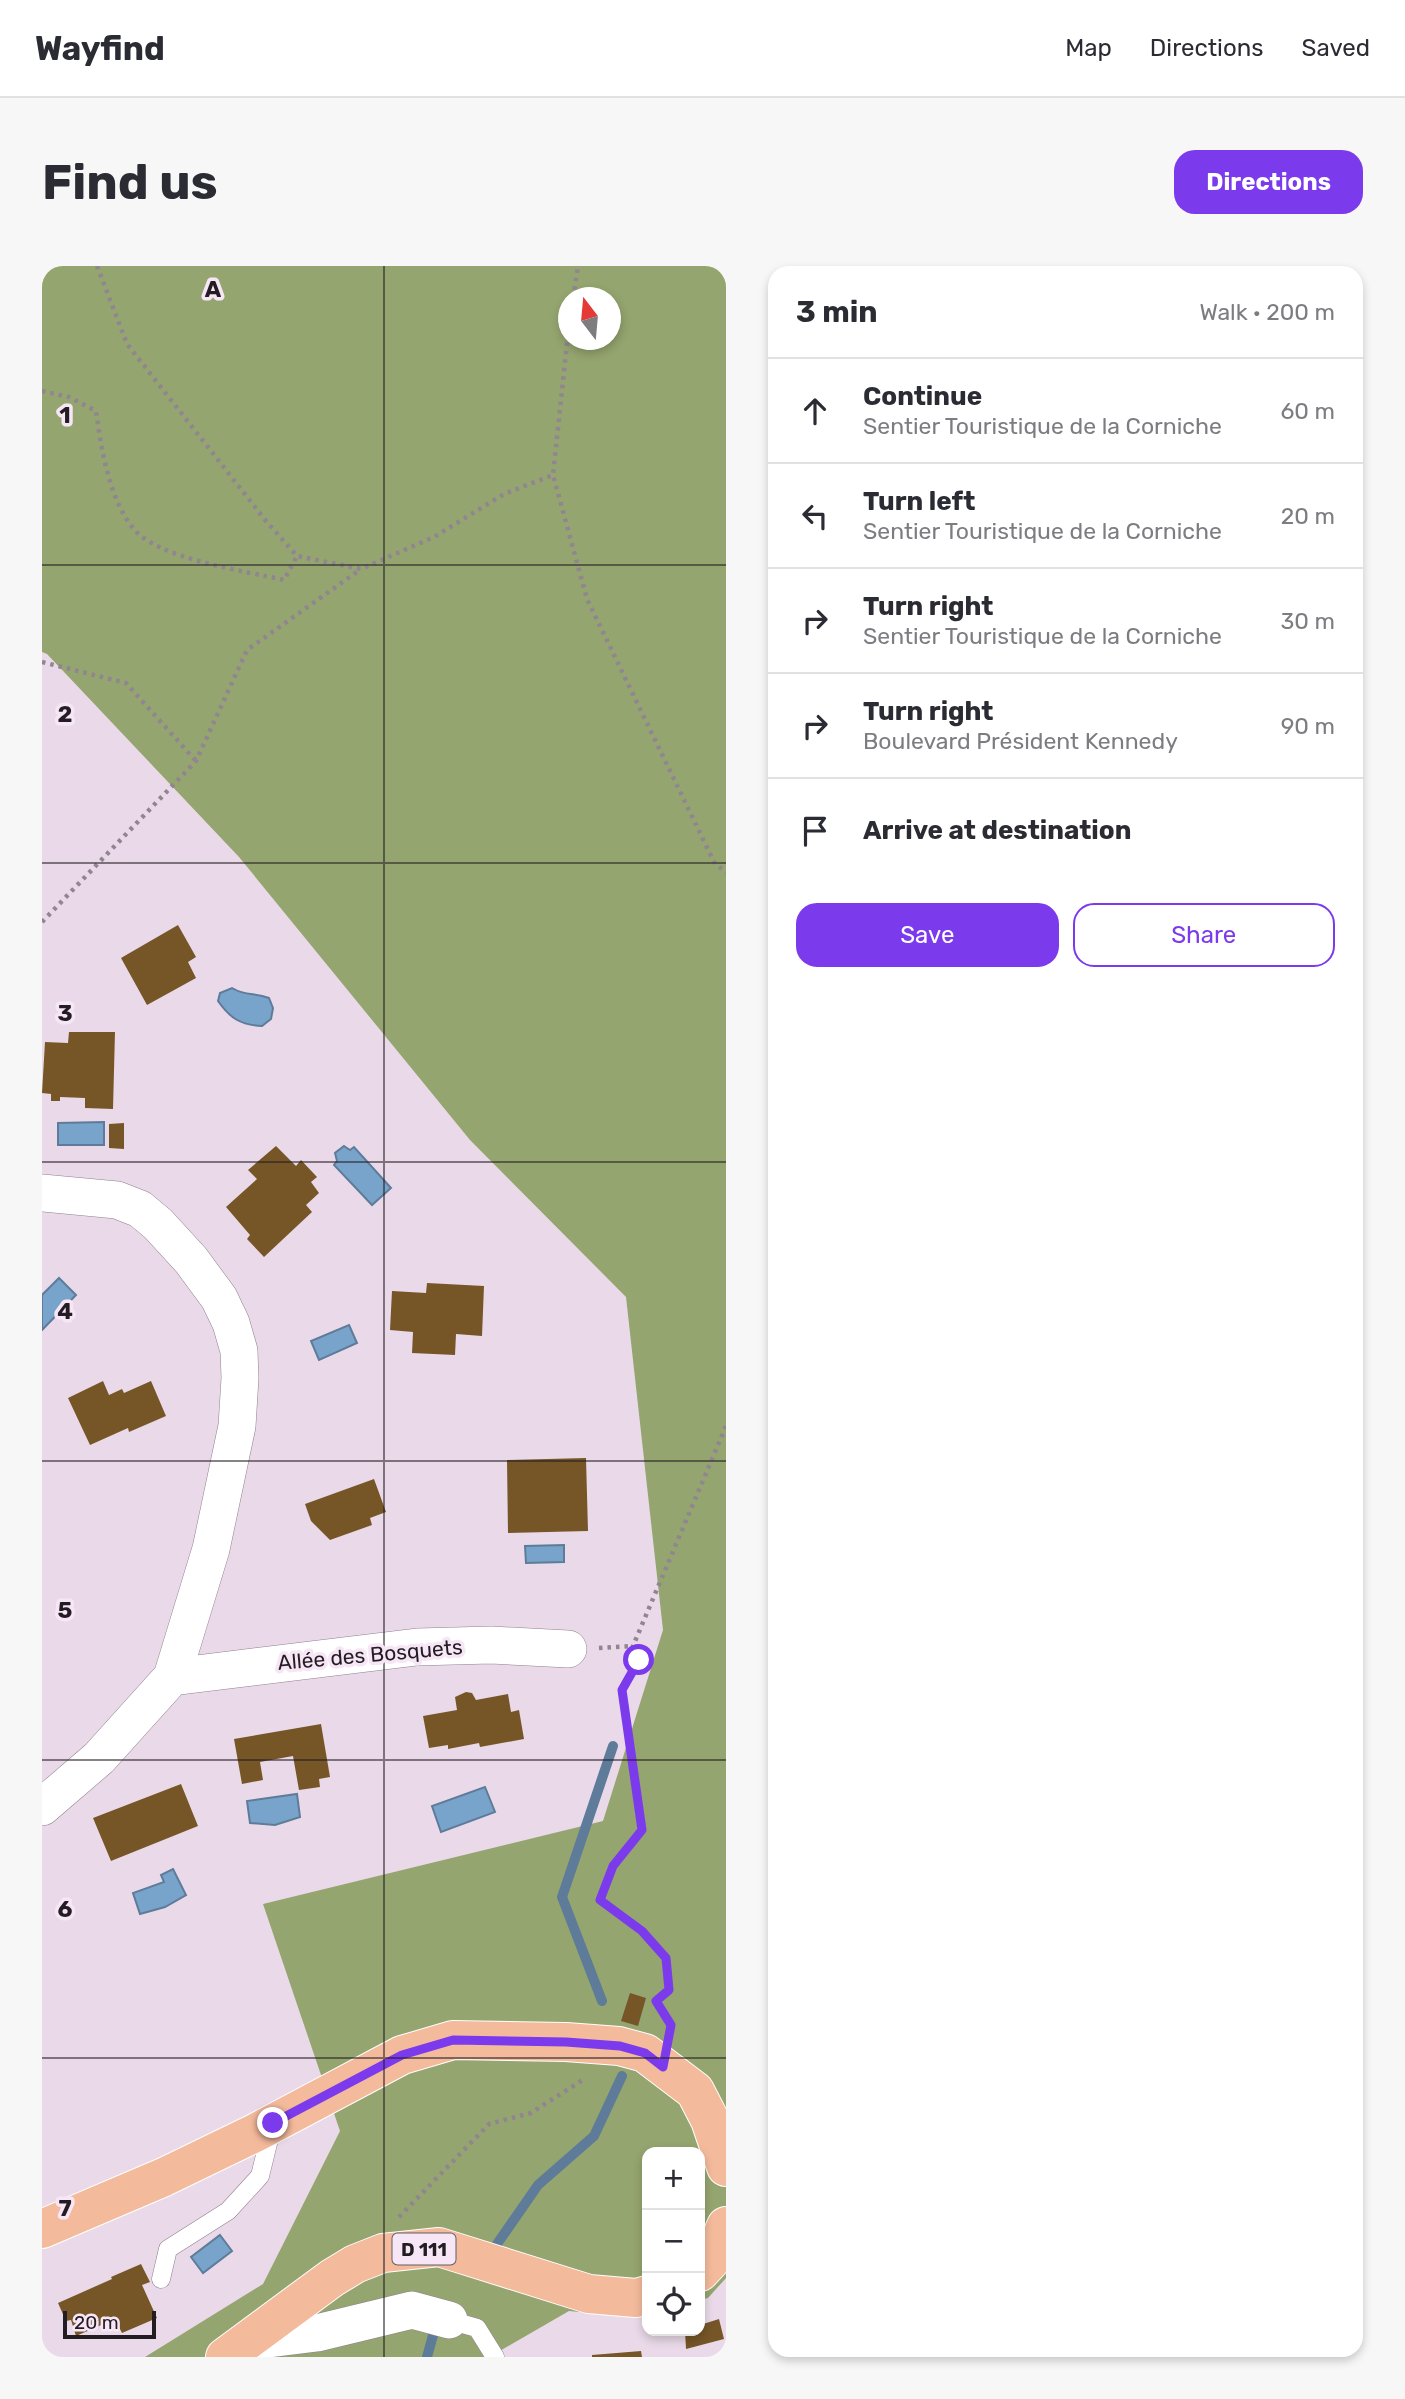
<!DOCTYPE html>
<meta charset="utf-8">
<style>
:root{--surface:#fff;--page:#f7f7f7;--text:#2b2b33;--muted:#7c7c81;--line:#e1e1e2;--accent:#7c3aed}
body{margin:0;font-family:Rubik,sans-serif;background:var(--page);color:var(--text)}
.controls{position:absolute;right:21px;bottom:21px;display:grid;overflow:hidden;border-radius:14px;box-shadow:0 4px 10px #0003}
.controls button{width:63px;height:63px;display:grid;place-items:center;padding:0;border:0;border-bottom:2px solid var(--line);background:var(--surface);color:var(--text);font:35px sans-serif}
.compass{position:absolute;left:516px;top:21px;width:63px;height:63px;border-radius:50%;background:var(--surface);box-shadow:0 4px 10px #0003;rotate:344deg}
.scale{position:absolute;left:21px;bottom:18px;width:93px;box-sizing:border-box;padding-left:7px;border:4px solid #231d23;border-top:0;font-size:19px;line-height:24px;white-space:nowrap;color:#231d23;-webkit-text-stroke:5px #f7e7f6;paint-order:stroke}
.stop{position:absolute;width:21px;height:21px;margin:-16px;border:5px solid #7c3aed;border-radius:50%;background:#fff}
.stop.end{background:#7c3aed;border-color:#fff;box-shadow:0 2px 7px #0008}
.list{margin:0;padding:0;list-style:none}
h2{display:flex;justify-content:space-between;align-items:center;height:91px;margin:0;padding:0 28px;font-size:30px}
h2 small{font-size:23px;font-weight:400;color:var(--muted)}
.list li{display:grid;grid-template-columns:46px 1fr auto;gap:21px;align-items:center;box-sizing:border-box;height:105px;padding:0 28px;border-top:2px solid var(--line)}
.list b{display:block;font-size:26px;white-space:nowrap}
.list p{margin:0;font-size:23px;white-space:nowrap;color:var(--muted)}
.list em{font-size:23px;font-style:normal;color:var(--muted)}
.actions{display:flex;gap:14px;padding:21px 28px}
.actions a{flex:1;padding:16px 0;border:2px solid var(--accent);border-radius:21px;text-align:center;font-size:24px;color:var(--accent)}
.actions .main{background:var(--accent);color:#fff}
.icon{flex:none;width:38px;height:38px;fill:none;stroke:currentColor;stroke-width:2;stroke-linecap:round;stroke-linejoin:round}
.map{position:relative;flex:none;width:684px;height:2091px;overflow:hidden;border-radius:21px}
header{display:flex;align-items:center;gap:42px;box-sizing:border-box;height:98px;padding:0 35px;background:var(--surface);border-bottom:2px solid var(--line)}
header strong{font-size:33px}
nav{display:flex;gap:38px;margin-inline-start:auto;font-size:24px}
.intro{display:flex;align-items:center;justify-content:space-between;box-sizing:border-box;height:168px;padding:0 42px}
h1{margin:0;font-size:49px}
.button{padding:18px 32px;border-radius:21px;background:var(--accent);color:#fff;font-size:24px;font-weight:700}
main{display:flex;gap:42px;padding:0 42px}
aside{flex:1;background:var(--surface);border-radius:21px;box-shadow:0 4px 10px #0003}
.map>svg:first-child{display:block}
.forest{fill:#95a56f;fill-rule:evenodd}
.water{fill:#78a4cc;stroke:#5e7c99;stroke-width:2}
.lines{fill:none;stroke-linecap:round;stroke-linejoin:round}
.stream{stroke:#5e7c99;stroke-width:10}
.building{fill:#765627}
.lane-casing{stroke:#8f818f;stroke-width:19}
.street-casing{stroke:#8f818f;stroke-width:38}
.primary-casing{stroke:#fff;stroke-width:40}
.path{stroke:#908590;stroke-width:4.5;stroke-dasharray:3.5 5;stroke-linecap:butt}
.lane{stroke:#fff;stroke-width:18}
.street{stroke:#fff;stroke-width:37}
.primary{stroke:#f4ba9c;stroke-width:38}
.route{stroke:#7c3aed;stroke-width:9}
.grid{fill:none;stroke:#231d23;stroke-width:2;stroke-opacity:0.55}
.labels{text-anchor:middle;stroke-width:7;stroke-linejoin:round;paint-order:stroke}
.shield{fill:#f7e7f6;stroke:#635a62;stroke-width:2}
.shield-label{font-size:19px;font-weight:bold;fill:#231d23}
.street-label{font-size:21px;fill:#231d23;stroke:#f7e7f6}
.grid-label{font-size:23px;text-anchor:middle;font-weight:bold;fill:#231d23;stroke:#f7e7f6;stroke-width:7;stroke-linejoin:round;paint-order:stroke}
</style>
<header>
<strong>Wayfind</strong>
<nav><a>Map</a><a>Directions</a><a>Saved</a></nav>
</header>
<div class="intro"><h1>Find us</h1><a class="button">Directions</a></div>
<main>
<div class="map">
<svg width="684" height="2091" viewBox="0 0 684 2091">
<rect width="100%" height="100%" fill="#eadae9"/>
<!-- forest -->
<path class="forest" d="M0,0H684V2012L666,2032L658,2034V1886H605V2047L588,2051L527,2045L456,2086L455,2091H103L221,2018L298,1865L221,1638L561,1555L621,1364L584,1031L428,874L197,591L5,388L0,386ZM526,32H568V74H526Z"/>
<!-- water -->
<path class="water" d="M190,722C205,731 212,726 227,732L231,742L229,753L220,760C198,759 188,752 176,735L178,727Z
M62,856V879H16V857Z
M302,880L308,884L312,881L349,922L330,939L292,899L295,895L293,887Z
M17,1012L34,1029L0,1064V1029Z
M307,1059L315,1077L277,1094L269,1075Z
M522,1279V1296L484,1297L483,1280Z
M443,1521L453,1546L399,1566L390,1540Z
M255,1528L258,1551L233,1559L208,1557L205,1535Z
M131,1603L144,1629L123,1641L98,1648L91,1627L122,1616L119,1609Z
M178,1969L190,1985L161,2007L149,1991Z"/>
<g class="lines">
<!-- stream -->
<path class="stream" d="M560,1735L520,1631L571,1480
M455,1978L496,1919L552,1870L580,1810
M385,2091L393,2062"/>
</g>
<!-- building -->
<path class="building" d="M136,659L154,691L146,696L154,712L105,739L79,692Z
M27,766H73L71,843L43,842V832L18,831V835H9V828L0,827L3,776L26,777Z
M82,857V883L67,882V858Z
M234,880L254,900L259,894L275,911L269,916L277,927L264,939L270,946L222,991L205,973L208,969L184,941L215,913L206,904Z
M385,1017L442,1020L440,1070L414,1068L413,1089L370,1087L371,1066L348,1064L350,1025L384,1027Z
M61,1115L67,1129L80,1123L82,1127L109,1115L124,1150L87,1166L86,1162L48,1179L26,1132Z
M544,1192L546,1265L466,1267L465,1194Z
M332,1213L344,1246L328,1252L330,1259L288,1274L269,1255L263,1238Z
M424,1426L430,1427L434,1434L466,1428L469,1446L477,1444L482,1473L438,1481L437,1477L406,1483V1479L387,1482L381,1450L415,1444L413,1431Z
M279,1458L288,1511L277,1513L278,1521L257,1524L251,1490L218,1496L221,1514L200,1518L192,1473Z
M139,1518L156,1560L69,1595L51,1552Z
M588,1727L604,1732L596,1760L579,1755Z
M99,1998L108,2016L100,2019L115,2052L80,2067L73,2053L34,2070L29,2054L24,2055L16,2037L70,2013L69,2011Z
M677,2053L682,2073L644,2083L643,2065H658V2059Z
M599,2085L600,2091H550V2089Z"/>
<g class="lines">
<!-- lane casing -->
<g class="lane-casing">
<path id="lane" d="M119,2013L126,1983L186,1945L218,1910L230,1861
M407,2054L435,2062L453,2091"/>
</g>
<!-- street casing -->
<g class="street-casing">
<path id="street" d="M0,927L75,934L98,943L116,958L149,994L177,1032L189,1057L197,1085L198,1112L195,1160L169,1283L130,1411L57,1492L0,1541
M130,1411L375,1381L449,1379L526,1383
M201,2076L275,2067L370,2044L407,2054"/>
</g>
<!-- primary casing -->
<g class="primary-casing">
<path id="primary" d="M0,1963L122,1911L213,1867L360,1789L411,1774L524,1776L577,1780L603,1787L653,1825L668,1854L684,1901
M658,2006L670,1993L684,1960
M183,2091L290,2012L313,1998L341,1987L397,1981L547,2028L594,2032L605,2029"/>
</g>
<!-- path -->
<path class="path" d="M55,0L85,78L224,255L255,290L319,303L392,271L462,228L511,209
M531,32L536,0
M526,68L511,209L545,333L672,596L684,607
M0,125L27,131L54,145C59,181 67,233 91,262C115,293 204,305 242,314L255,290
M0,396L84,417L154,495
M0,656L154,495L205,384L319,303
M557,1382L591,1380
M628,1764L629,1759L614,1735L627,1724L624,1692L600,1665L558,1634L571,1600L600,1564L580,1424L597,1394L591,1380L684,1160
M357,1951L447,1858L489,1847L542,1813"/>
<!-- lane -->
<use href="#lane" class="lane"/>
<!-- street -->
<use href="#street" class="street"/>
<!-- primary -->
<use href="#primary" class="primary"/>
</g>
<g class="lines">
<!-- route -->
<path class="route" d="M231,1857L360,1789L411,1774L524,1776L578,1780L603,1787L621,1801L629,1759L614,1735L627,1724L624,1692L600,1665L558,1634L571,1600L600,1564L580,1424L597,1394"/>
</g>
<!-- grid -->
<path class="grid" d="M342,0V2091M0,299H684M0,597H684M0,896H684M0,1195H684M0,1494H684M0,1792H684"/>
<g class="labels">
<!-- shield labels -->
<rect class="shield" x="350.5" y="1967.5" width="63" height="31" rx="5"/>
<g class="shield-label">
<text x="382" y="1990">D 111</text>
</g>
<!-- street labels -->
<g class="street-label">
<text transform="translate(328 1389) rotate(-5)" y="7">Allée des Bosquets</text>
</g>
</g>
<g class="grid-label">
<text x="171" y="31">A</text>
<text x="23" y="157">1</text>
<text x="23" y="456">2</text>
<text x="23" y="755">3</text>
<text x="23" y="1053">4</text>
<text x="23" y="1352">5</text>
<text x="23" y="1651">6</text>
<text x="23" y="1950">7</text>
</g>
</svg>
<div class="controls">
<button>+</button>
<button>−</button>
<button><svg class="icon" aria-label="locate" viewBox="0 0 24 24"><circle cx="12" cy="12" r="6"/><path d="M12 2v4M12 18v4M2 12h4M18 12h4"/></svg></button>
</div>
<svg class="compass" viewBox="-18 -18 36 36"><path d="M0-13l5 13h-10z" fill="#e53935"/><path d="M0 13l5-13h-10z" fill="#7c7c81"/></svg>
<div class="scale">20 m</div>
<div class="stop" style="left:597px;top:1394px"></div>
<div class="stop end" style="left:231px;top:1857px"></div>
</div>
<aside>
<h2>3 min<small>Walk · 200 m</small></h2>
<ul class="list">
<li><svg class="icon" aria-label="ahead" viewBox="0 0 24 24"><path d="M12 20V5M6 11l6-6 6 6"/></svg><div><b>Continue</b><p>Sentier Touristique de la Corniche</p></div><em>60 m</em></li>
<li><svg class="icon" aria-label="left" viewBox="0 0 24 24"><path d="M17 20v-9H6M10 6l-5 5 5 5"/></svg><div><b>Turn left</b><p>Sentier Touristique de la Corniche</p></div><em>20 m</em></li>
<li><svg class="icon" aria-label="right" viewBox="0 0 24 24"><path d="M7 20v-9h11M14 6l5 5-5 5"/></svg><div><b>Turn right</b><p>Sentier Touristique de la Corniche</p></div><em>30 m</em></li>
<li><svg class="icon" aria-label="right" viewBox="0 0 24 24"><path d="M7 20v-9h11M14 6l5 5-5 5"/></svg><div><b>Turn right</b><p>Boulevard Président Kennedy</p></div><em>90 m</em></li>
<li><svg class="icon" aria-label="arrive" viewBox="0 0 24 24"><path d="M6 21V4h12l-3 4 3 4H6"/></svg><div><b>Arrive at destination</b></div></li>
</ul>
<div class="actions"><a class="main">Save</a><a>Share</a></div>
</aside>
</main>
